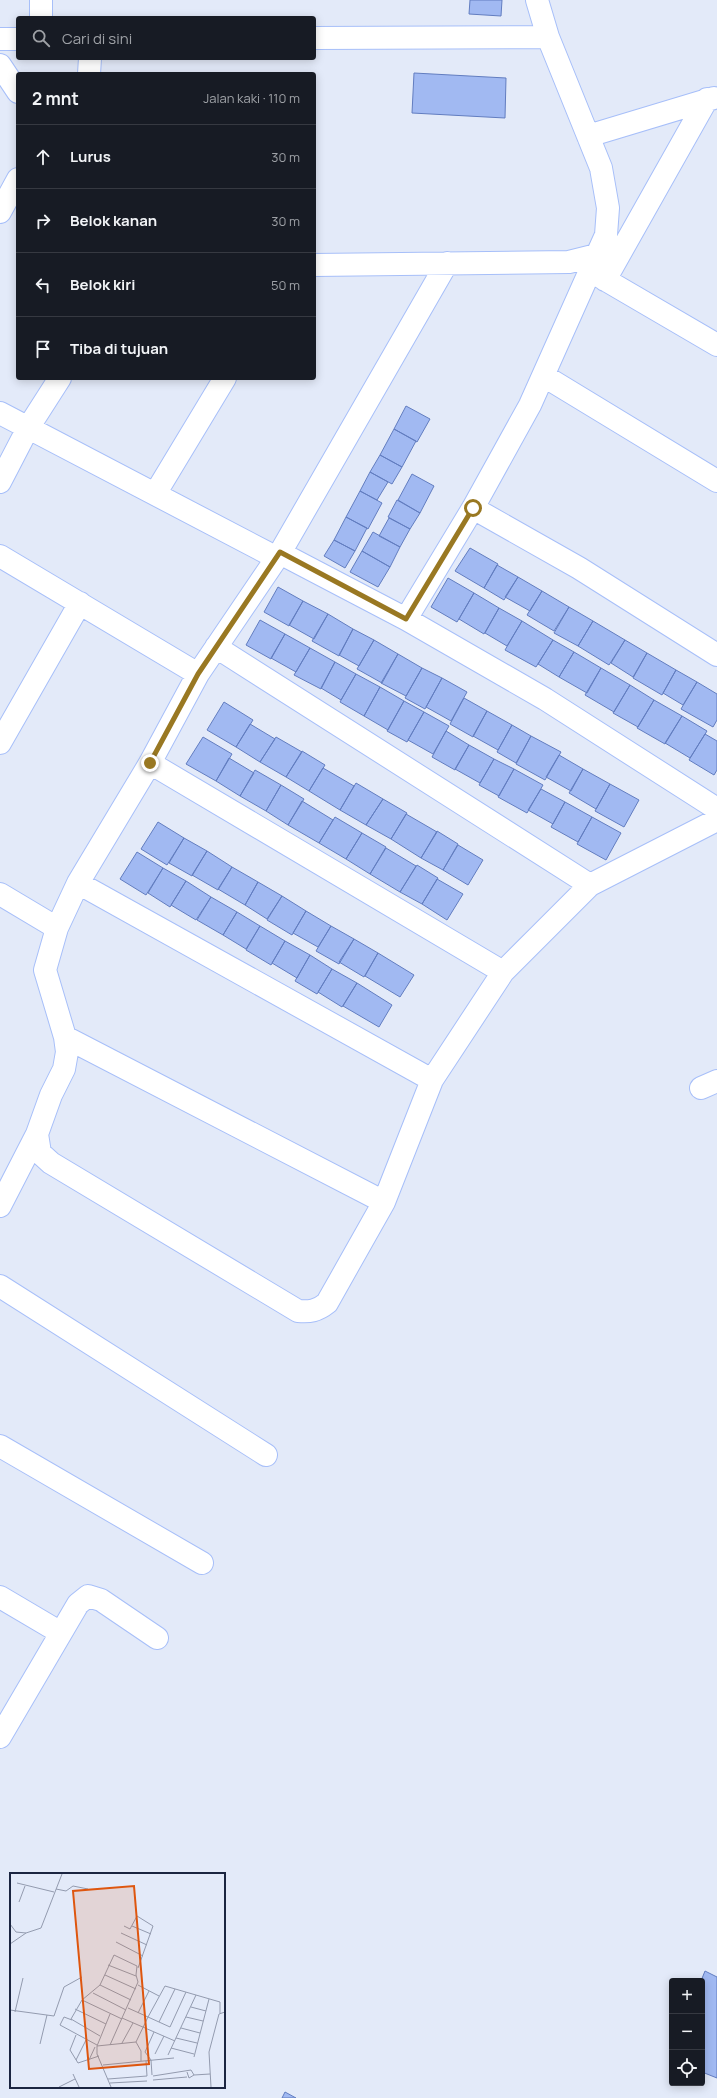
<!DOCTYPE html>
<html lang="id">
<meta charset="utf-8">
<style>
:root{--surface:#171b24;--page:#20242c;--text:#f1f3f6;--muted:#9ea1a6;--line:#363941}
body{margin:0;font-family:Manrope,sans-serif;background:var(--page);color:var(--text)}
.controls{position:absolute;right:12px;bottom:12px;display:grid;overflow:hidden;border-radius:4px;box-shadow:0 2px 10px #0003}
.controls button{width:36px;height:36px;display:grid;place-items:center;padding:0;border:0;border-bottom:1px solid var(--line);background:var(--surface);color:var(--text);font:20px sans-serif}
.stop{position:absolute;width:12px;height:12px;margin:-9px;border:3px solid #997822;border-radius:50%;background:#fff}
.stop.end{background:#997822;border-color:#fff;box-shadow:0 1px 4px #0008}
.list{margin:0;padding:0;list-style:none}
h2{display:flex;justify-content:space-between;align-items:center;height:52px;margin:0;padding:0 16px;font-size:17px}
h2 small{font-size:13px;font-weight:400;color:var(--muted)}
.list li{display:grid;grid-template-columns:26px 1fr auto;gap:12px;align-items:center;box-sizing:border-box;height:64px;padding:0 16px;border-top:1px solid var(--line)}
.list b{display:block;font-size:15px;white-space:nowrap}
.list em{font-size:13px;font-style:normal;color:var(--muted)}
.icon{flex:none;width:22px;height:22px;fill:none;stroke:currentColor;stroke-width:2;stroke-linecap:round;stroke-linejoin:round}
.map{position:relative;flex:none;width:717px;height:2098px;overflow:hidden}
.search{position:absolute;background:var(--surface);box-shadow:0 2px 10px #0003;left:16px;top:16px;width:300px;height:44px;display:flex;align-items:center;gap:10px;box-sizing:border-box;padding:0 14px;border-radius:4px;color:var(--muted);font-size:15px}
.panel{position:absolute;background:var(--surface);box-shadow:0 2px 10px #0003;left:16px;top:72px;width:300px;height:308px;border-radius:4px}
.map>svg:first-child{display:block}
.building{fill:#a1b9f2;stroke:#627dc0}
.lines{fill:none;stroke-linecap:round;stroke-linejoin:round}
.minor-casing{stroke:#a7bff9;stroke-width:24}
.minor{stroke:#fff;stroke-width:22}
.route{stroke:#997822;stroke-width:5}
.inset-road{fill:none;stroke:#939baf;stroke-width:1}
.view{fill:#de560f;fill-opacity:0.15;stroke:#de560f;stroke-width:2}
.inset-edge{fill:none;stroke:#1b2541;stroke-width:2}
</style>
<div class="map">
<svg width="717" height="2098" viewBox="0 0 717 2098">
<rect width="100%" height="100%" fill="#e3eaf9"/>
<!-- building -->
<path class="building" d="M470,0H502L501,16L469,14Z
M414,73L506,78L505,118L412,113Z
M406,406L430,419L417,442L394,429Z
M394,429L416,441L402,467L380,455Z
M380,455L402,467L392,484L370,472Z
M370,472L388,482L377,500L360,491Z
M412,474L434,486L420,513L398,500Z
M360,491L382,503L368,529L346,517Z
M397,500L420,513L410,529L388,517Z
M346,517L367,528L355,551L334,540Z
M389,518L410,529L400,547L379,536Z
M373,532L400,547L390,567L362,551Z
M334,540L355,551L345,568L324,556Z
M470,548L498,564L484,588L455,571Z
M362,551L390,567L378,587L350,572Z
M497,565L518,577L504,600L484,588Z
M518,577L542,591L530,611L505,597Z
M448,578L474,593L457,622L431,607Z
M278,587L303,601L289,626L264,612Z
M542,591L569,607L554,631L527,615Z
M474,593L499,608L484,634L459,619Z
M303,601L328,614L314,639L289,625Z
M569,607L593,621L578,646L554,633Z
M499,608L522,621L507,646L485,633Z
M328,614L353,629L339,656L312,641Z
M260,620L285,634L271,659L246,645Z
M522,621L553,640L536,667L505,650Z
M593,621L625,640L609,665L578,646Z
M353,629L374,640L359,666L339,655Z
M285,634L310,648L296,672L271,658Z
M374,640L398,654L382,683L357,669Z
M553,640L574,652L559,677L538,664Z
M625,640L647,653L633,677L611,663Z
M310,648L335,662L321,689L294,675Z
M574,652L601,668L587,693L559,677Z
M647,653L676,670L662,695L633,678Z
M398,654L422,668L406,696L381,683Z
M335,662L356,674L341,700L321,688Z
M422,668L442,678L425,709L405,698Z
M601,668L630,685L614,712L585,695Z
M676,670L697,682L683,705L663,693Z
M356,674L380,687L364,716L340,702Z
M442,678L467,692L451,721L426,707Z
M697,682L717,694V720L713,727L681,709Z
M630,685L654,700L638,727L613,713Z
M380,687L404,701L388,730L364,716Z
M464,698L487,711L473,737L450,724Z
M654,700L682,716L665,744L637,728Z
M404,701L424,712L407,742L387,731Z
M224,702L253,720L236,747L207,730Z
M487,711L512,725L498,750L473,736Z
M424,712L449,726L433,754L408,740Z
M682,716L707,731L690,758L665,743Z
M250,724L275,739L260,762L236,747Z
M512,725L531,736L516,763L497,752Z
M446,731L469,745L455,770L432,757Z
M705,734L717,741V770L714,775L689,760Z
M531,736L561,752L545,780L516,764Z
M203,737L232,754L216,781L186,764Z
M276,737L302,752L286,777L260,762Z
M469,745L494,759L480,783L455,769Z
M302,751L325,765L309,791L286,777Z
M559,755L583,769L571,791L546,777Z
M229,758L254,773L240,796L216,781Z
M494,759L514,769L499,796L479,785Z
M323,768L354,786L340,810L309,791Z
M514,769L543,785L527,813L498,797Z
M583,769L610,784L596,809L569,793Z
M255,770L281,785L266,811L240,796Z
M356,783L383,799L366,825L340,810Z
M610,784L639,800L624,827L595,811Z
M281,785L304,799L288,825L266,811Z
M541,789L565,802L553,824L528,810Z
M383,799L407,813L391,839L366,825Z
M302,801L333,820L319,843L288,825Z
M565,802L592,817L578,842L551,827Z
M406,814L437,832L421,858L391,839Z
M335,817L362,833L346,859L319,843Z
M592,817L621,833L606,860L577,844Z
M158,822L184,838L167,865L141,849Z
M437,831L458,844L443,870L421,858Z
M362,833L386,847L370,874L346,859Z
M184,838L207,851L192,876L169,863Z
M458,845L483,860L468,885L443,870Z
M386,848L416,866L400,892L370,874Z
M207,851L232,867L218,890L192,875Z
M137,852L163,868L146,895L120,879Z
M417,865L438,878L422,904L400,892Z
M232,867L258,882L245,905L218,889Z
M163,868L186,881L170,907L148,893Z
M437,879L463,894L447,920L422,904Z
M186,881L211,897L196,920L171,905Z
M258,882L282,896L267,919L245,905Z
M282,896L306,911L292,935L267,920Z
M211,897L237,912L223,935L197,920Z
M306,911L331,926L318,947L293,933Z
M237,912L260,926L246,949L223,935Z
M260,926L285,941L271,965L246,950Z
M331,926L354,939L339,964L316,951Z
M354,939L378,953L364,977L339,962Z
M285,941L310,955L297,978L272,963Z
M378,953L414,975L400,997L365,976Z
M310,955L332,969L317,994L295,981Z
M332,969L357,983L342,1007L318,992Z
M357,983L392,1005L379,1027L343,1006Z
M705,1971L717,1977V2078L702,2072L701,1981Z
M285,2092L296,2098H282Z"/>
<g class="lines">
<!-- minor casing -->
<g class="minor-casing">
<path id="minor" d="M41,0V18
M314,38L548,37
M0,39H18
M0,65L18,92
M89,74L90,58
M588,136L714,98
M0,212L18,179
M447,263L280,553L198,674L150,763L78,883L57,928L45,970L65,1037L67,1052L64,1069L51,1095L37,1134L40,1153L51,1163L298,1311C310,1312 317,1311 327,1303L384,1202L432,1080L503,972L590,885L717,820
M314,265L569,262L597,255L606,235L608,208L601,168L548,37L537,0
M592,272L717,345
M605,280L707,99
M544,376L717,481
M0,413L277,558
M0,482L28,428L60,378
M155,494L225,378
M473,508L579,568L717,655
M280,553L406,619L545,699L717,809
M0,556L198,674
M406,619L473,508L530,405L597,255
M216,647L590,885
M0,743L80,603
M150,763L503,972
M78,883L432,1080
M0,894L57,928
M65,1037L384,1202
M701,1088L717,1081
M0,1206L37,1134
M0,1286L266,1455
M0,1446L202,1563
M0,1597L61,1633
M0,1737L78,1604L88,1596L101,1600L157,1638"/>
</g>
<!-- minor -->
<use href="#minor" class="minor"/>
</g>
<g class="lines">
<!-- route -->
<path class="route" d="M150,763L198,674L280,552L406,619L473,508"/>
</g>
<!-- overview -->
<g transform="translate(10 1873)">
<rect width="215" height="215" fill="#e3eaf9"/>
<path class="inset-road" d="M7,10L44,19M46,16L56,18L63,13L78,16M9,29L15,13M0,51L6,59L16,60M114,53L120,56L127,43L143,53L128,95M122,53L141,61M111,60L137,72M106,69L133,83M0,71L16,60L31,55L52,1M98,92L126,103M95,102L126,116M90,112L121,127M128,112L149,123M165,116L149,149L160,154L176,119M83,120L116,137M72,127L112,146M181,134L196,138M118,135L138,144L155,113L210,129V140M65,136L96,151M0,137L44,143L54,114L72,104M5,139L13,105M128,140L139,118M176,144L193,148M112,145L165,168M62,147L54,144L50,152L87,172M171,155L190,160M66,162L60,177L68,190L89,183M90,163L61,146L72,127L90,112L104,82L127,93L126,102L128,109L100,172M166,165L187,170M126,169L138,144L149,149M112,170L123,150M30,171L37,142M87,173L100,141M161,175L184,181M145,181L154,163M158,182L186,122M184,184L199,126M66,187L76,167M79,187L85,174M93,192L164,185M63,201L69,214M142,202L141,187L135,179L144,159M184,202L200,201M143,203L181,197L184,202L179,205L177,199M98,206L137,203L136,188M143,207L177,204M100,210L137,208M49,214L65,206M101,214L87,181V173L126,169L131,178V188M201,214L199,179L209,141L215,139"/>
<path class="view" d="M124,13L139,191L79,196L63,18Z"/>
<rect width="215" height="215" class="inset-edge"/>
</g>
</svg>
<div class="controls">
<button>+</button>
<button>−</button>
<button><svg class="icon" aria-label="locate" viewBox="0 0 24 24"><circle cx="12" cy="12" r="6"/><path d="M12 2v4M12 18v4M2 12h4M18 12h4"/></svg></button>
</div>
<div class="stop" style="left:473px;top:508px"></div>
<div class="stop end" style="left:150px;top:763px"></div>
<div class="search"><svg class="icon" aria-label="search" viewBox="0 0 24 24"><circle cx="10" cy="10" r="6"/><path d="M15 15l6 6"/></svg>Cari di sini</div>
<section class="panel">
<h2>2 mnt<small>Jalan kaki · 110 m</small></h2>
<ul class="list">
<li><svg class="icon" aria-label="ahead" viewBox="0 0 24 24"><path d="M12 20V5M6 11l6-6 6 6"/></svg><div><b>Lurus</b></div><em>30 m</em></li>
<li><svg class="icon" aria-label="right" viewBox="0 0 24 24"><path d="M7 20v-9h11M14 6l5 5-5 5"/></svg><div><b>Belok kanan</b></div><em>30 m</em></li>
<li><svg class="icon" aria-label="left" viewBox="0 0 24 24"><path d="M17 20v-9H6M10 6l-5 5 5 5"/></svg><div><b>Belok kiri</b></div><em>50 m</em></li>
<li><svg class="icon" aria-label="arrive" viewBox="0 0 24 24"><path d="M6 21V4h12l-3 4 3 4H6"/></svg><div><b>Tiba di tujuan</b></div></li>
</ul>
</section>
</div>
